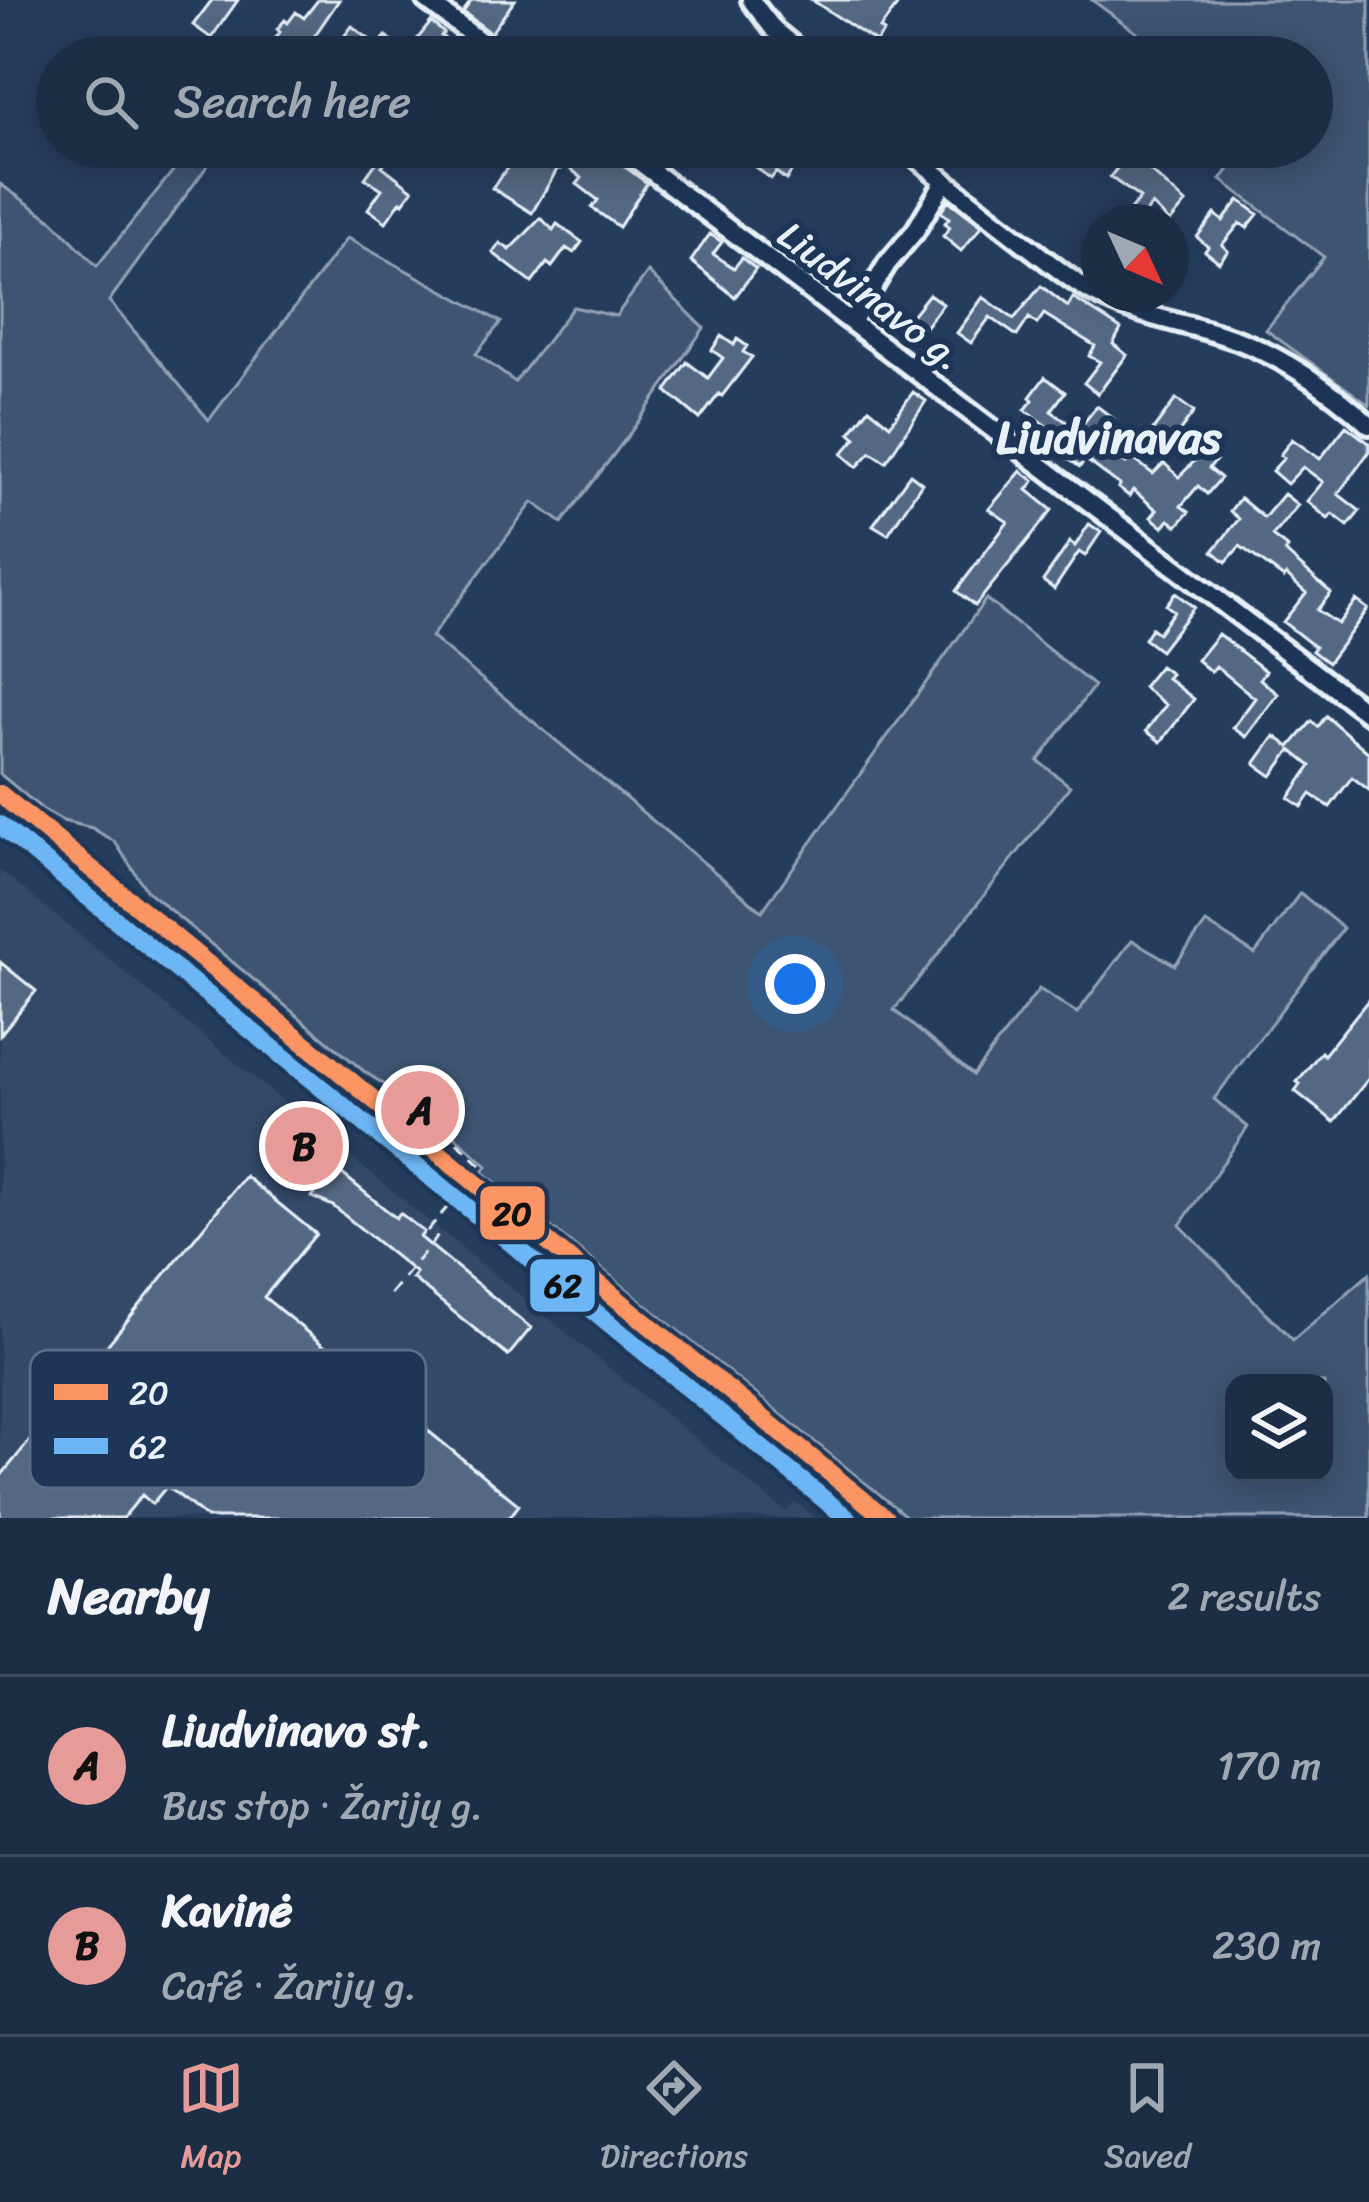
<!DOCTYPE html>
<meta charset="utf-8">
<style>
:root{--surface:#1c2e46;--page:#293a51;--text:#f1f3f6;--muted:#a0a8b3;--line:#3a4a5f;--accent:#e69b98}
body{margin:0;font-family:Sriracha,sans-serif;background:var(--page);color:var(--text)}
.controls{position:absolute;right:36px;bottom:36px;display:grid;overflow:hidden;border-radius:24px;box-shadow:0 6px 30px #0003}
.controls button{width:108px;height:108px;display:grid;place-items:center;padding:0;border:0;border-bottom:3px solid var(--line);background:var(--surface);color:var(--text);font:60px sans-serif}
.compass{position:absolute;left:1081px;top:204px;width:108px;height:108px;border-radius:50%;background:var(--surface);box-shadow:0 6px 30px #0003;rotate:134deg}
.you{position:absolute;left:795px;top:984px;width:42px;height:42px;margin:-30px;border:9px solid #fff;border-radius:50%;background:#1a73e8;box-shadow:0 0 0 18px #1a73e833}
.badge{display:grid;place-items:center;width:78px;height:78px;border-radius:50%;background:var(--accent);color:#111;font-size:39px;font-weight:700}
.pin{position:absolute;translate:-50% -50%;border:6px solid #fff;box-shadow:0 3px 12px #0006}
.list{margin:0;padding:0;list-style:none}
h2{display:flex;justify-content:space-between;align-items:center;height:156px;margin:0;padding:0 48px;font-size:51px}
h2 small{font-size:39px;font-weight:400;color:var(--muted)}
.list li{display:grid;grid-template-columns:78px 1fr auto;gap:36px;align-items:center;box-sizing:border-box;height:180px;padding:0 48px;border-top:3px solid var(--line)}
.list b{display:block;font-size:45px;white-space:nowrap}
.list p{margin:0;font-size:39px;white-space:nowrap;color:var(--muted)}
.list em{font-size:39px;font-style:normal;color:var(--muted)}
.icon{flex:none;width:66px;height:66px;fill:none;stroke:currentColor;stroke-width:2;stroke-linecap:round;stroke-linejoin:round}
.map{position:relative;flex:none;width:1369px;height:1518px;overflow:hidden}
.search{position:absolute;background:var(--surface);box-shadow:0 6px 30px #0003;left:36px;right:36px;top:36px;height:132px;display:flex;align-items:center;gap:30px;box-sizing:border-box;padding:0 42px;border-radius:66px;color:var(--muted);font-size:45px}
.sheet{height:516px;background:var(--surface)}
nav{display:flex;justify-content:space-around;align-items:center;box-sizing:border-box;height:168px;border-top:3px solid var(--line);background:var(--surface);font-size:33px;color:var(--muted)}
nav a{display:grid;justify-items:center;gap:6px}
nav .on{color:var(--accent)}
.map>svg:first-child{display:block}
.built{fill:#334a68}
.green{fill:#3e5472;stroke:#93a2b5;stroke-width:3;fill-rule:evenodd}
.building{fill:#536782;stroke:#e8f1f8;stroke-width:3}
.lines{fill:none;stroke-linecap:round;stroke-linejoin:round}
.street-casing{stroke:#e8f1f8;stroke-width:26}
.path{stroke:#e8f1f8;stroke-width:3;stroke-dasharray:12 9;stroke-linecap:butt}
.street{stroke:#1d3557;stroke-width:16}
.bus-1-casing{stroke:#1d3557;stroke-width:27}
.bus-2-casing{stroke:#1d3557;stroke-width:27}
.bus-1{stroke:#fb9564;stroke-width:18}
.bus-2{stroke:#6db6f5;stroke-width:18}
.labels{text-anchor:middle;stroke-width:12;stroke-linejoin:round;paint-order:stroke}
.street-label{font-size:39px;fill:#e8f1f8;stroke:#1d3557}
.quarter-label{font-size:45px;font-weight:bold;fill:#e8f1f8;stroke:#1d3557}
.key{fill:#1d3557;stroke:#5a6d87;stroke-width:3}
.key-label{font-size:33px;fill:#e8f1f8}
.line-badge{stroke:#1d3557;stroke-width:4.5}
.pale-badge-label{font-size:33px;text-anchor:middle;font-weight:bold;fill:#111}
</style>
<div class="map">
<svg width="1369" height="1518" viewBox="0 0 1369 1518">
<rect width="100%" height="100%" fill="#253d5d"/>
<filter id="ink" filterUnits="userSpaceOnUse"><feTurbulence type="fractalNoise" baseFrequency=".00833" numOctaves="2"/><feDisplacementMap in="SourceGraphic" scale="24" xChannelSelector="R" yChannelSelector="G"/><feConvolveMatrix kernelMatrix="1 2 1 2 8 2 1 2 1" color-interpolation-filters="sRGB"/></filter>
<g filter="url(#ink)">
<!-- built -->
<path class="built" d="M0,870L763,1494L786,1512L795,1502L815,1518H0Z"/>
<!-- green -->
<path class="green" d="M1092,0H1369V405L1266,330L1324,257L1221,180L1245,147H1312V57H1170Z
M192,147H221L109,301L209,420L347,238L501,322L476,354L515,382L573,307L616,316L648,272L704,328L630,433L562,523L533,502L431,637L762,911L986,599L1094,686L1038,761L1070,786L894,1010L973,1075L1039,989L1077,1013L1132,940L1175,965L1206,923L1255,954L1300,893L1343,928L1214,1099L1248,1127L1180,1225L1293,1340L1369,1274V1518H908L483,1172L487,1166L410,1094L405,1098L365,1072L147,891L115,842L92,828L63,821L42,809L0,774V184L53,221L97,266ZM1324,1383V1473H1234V1383Z"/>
<!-- building -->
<path class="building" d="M212,0H238L211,38L193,25Z
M318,0H339L311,41L329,56L352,26L378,46L386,36L407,52L431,22L444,33L441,36L470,57H302L276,37L280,32L277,29L285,20L288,23L296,12L304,18Z
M472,0H515L491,33L463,12Z
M812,0H901L880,29L884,32L876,42Z
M373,147H384L392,153L382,166L413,190L403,203L401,201L386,222L368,209L382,189L365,178L376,163L367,155Z
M500,147H534L548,157L556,147H598L647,183L619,227L592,208L598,200L577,184L582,178L564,164L560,169L558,168L532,213L492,188L514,159Z
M771,147H793L786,158L796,165L786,180L776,172L771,179L755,167Z
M1134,147H1158L1147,163L1151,166L1149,170L1186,203L1170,222L1152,205L1138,222H1120L1140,198L1110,177Z
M948,200L982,226L961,251L943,236L950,227L945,223L949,218L941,212Z
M1239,200L1258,214L1247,228L1240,223L1222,245L1228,251L1219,262L1205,251L1208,247L1197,237L1215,214L1223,221Z
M541,218L553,230L557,224L582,242L574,253L566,248L552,267L547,263L532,283L493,253L500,243L510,250Z
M710,234L722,242L713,254L734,268L742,258L756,269L735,297L691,261Z
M1041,286L1068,307L1073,298L1121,329L1113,344L1127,355L1098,394L1084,383L1100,362L1089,356L1095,346L1044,314L1037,324L1029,318L1017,336L990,317L971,343L957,333L983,297L1014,319Z
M929,294L943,304L915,340L901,329Z
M721,336L734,345L737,339L747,346L743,352L752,357L722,396L719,394L700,419L666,391L687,362L708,378L723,358L712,350Z
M1045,377L1065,392L1051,411L1078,430L1097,406L1114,419L1096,441L1126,463L1131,457L1153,474L1164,463L1179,477L1205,450L1216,460L1209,468L1221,478L1207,494L1198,486L1181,506L1189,512L1177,526L1169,520L1163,527L1151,517L1157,510L1133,490L1129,496L1118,488L1120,485L1085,459L1080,467L1067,458L1069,456L1042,437L1049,428L1025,410L1033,400L1030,397Z
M913,392L926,401L886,462L871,452L857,467L842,454L856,438L850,433L869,408L890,425Z
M1176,399L1194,412L1165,451L1147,438Z
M1346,426L1369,443V452L1338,494L1360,511L1348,526L1333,514L1328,519L1307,501L1323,482L1303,467L1287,484L1272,471L1284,458L1280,455L1292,439L1320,459Z
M1021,471L1034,481L1027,490L1052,510L975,606L956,591L1008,522L989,509Z
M910,474L922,483L888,534L873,525Z
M1284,494L1298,505L1272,536L1288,548L1285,552L1331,593L1317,610L1338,624L1356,600L1368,609L1328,663L1312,651L1315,647L1283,622L1306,593L1286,575L1284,578L1240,546L1226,562L1213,551L1239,519L1230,511L1240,498L1264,518Z
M1089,524L1101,532L1085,556L1079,552L1054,589L1043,581L1070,542L1075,546Z
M1175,593L1194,607L1160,651L1144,639L1151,628L1158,633L1174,611L1166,605Z
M1218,634L1266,671L1260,679L1278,694L1246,737L1233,728L1255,698L1216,666L1211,672L1197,660Z
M1160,666L1171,674L1167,678L1194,699L1161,742L1146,731L1166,705L1143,687Z
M1326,716L1369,753V790L1352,777L1330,807L1311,794L1302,807L1289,798L1311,766L1291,750L1272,776L1255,764L1275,736L1290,747L1312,721L1318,727Z
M0,962L36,991L0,1035Z
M1369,999V1078L1334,1122L1295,1091L1300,1084L1297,1082L1321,1052L1324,1055Z
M297,1137L396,1218L400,1213L424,1232L420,1237L531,1328L508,1356L412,1278L416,1273L333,1206L312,1197L317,1191L278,1160Z
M245,1176L316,1234L264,1297L519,1505L509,1518H207L167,1486L152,1504L142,1495L123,1518H0V1477Z"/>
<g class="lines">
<!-- street casing -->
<g class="street-casing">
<path id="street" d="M426,0L501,57
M751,0L774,30L807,57
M620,147L1369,714
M904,147C943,181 984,212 1025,244C1052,264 1077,287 1108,300C1145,317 1184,323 1222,335C1273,350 1331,389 1369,425
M852,322L887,264L915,231L944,182
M0,794L885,1518"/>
</g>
<!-- path -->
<path class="path" d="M427,1113L482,1166
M390,1294L437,1237L428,1230L461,1191"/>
<!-- street -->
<use href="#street" class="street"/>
<!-- bus-1 casing -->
<g class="bus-1-casing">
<path id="bus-1" d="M0,794L885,1518"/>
</g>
<!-- bus-2 casing -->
<g class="bus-2-casing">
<path id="bus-2" d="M0,825L847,1518"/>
</g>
<!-- bus-1 -->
<use href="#bus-1" class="bus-1"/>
<!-- bus-2 -->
<use href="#bus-2" class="bus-2"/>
</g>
</g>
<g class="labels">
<!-- street labels -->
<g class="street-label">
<text transform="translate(871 295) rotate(37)" y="14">Liudvinavo g.</text>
</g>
<!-- quarter labels -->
<g class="quarter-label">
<text x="1109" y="453">Liudvinavas</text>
</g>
</g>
<!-- legend -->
<rect x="30" y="1350" width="396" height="138" rx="18" class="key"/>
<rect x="54" y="1384" width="54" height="16" fill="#fb9564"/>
<rect x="54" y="1438" width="54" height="16" fill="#6db6f5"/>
<g class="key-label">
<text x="129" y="1404">20</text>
<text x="129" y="1458">62</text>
</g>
<g class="line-badge">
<rect x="478" y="1184" width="69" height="58" rx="12" fill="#fb9564"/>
<rect x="528" y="1257" width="69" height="57" rx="12" fill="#6db6f5"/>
</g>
<g class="pale-badge-label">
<text x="512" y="1225">20</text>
<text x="563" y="1297">62</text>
</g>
</svg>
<div class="controls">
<button><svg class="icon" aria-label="layers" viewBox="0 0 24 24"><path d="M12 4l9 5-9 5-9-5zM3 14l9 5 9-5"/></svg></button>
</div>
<svg class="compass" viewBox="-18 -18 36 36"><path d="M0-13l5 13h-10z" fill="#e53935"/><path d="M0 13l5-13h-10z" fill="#a0a8b3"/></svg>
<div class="you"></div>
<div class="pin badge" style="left:420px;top:1110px">A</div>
<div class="pin badge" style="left:304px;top:1146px">B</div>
<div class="search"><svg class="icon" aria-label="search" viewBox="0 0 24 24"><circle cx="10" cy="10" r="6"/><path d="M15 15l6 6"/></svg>Search here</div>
</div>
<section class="sheet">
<h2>Nearby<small>2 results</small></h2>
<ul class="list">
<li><span class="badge">A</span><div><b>Liudvinavo st.</b><p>Bus stop · Žarijų g.</p></div><em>170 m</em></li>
<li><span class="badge">B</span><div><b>Kavinė</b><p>Café · Žarijų g.</p></div><em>230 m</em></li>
</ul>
</section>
<nav>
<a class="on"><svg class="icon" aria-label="map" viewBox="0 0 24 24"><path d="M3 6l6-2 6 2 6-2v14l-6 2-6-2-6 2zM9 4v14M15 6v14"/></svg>Map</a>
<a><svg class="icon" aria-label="directions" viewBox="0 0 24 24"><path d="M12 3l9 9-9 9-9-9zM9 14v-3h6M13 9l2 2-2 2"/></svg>Directions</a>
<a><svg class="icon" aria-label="saved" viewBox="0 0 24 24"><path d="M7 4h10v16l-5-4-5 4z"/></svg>Saved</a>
</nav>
